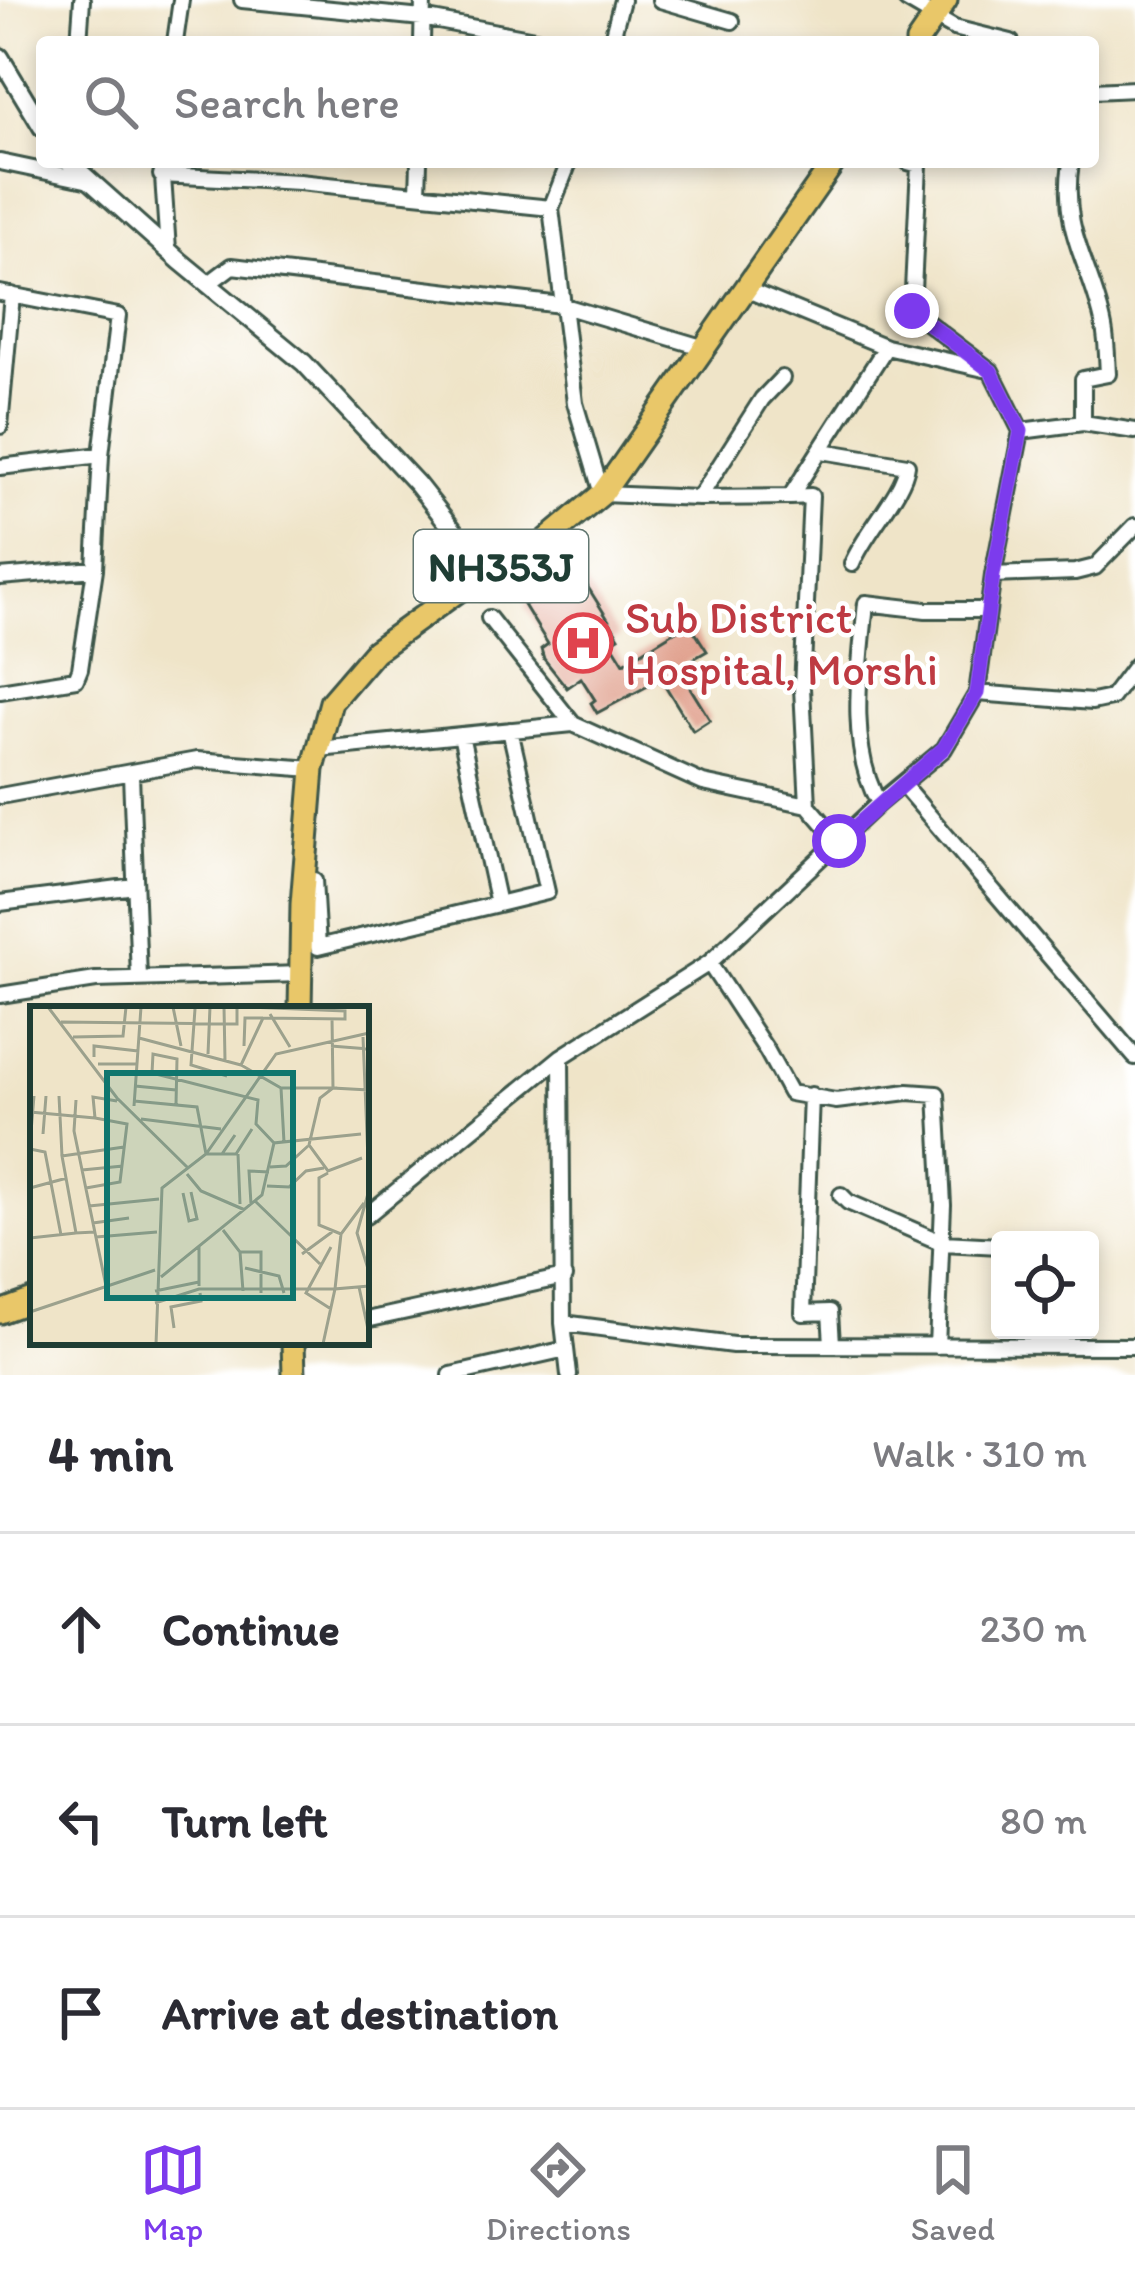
<!DOCTYPE html>
<meta charset="utf-8">
<style>
:root{--surface:#fff;--page:#f2f2f3;--text:#2b2b33;--muted:#7c7c81;--line:#e1e1e2;--accent:#7c3aed}
body{margin:0;font-family:Itim,sans-serif;background:var(--page);color:var(--text)}
.controls{position:absolute;right:36px;bottom:36px;display:grid;overflow:hidden;border-radius:12px;box-shadow:0 6px 18px #0003}
.controls button{width:108px;height:108px;display:grid;place-items:center;padding:0;border:0;border-bottom:3px solid var(--line);background:var(--surface);color:var(--text);font:60px sans-serif}
.stop{position:absolute;width:36px;height:36px;margin:-27px;border:9px solid #7c3aed;border-radius:50%;background:#fff}
.stop.end{background:#7c3aed;border-color:#fff;box-shadow:0 3px 12px #0008}
.list{margin:0;padding:0;list-style:none}
h2{display:flex;justify-content:space-between;align-items:center;height:156px;margin:0;padding:0 48px;font-size:51px}
h2 small{font-size:39px;font-weight:400;color:var(--muted)}
.list li{display:grid;grid-template-columns:78px 1fr auto;gap:36px;align-items:center;box-sizing:border-box;height:192px;padding:0 48px;border-top:3px solid var(--line)}
.list b{display:block;font-size:45px;white-space:nowrap}
.list em{font-size:39px;font-style:normal;color:var(--muted)}
.icon{flex:none;width:66px;height:66px;fill:none;stroke:currentColor;stroke-width:2;stroke-linecap:round;stroke-linejoin:round}
.map{position:relative;flex:none;width:1135px;height:1375px;overflow:hidden}
.search{position:absolute;background:var(--surface);box-shadow:0 6px 18px #0003;left:36px;right:36px;top:36px;height:132px;display:flex;align-items:center;gap:30px;box-sizing:border-box;padding:0 42px;border-radius:12px;color:var(--muted);font-size:45px}
.sheet{height:732px;background:var(--surface)}
nav{display:flex;justify-content:space-around;align-items:center;box-sizing:border-box;height:168px;border-top:3px solid var(--line);background:var(--surface);font-size:33px;color:var(--muted)}
nav a{display:grid;justify-items:center;gap:6px}
nav .on{color:var(--accent)}
.map>svg:first-child{display:block}
.building{fill:#de9984}
.lines{fill:none;stroke-linecap:round;stroke-linejoin:round}
.minor-casing{stroke:#3e564a;stroke-width:20}
.tertiary-casing{stroke:#3e564a;stroke-width:22}
.trunk-casing{stroke:#3e564a;stroke-width:27}
.minor{stroke:#fff;stroke-width:14}
.tertiary{stroke:#fff;stroke-width:16}
.trunk{stroke:#e9c769;stroke-width:21}
.route{stroke:#7c3aed;stroke-width:15}
.labels{text-anchor:middle;stroke-width:9;stroke-linejoin:round;paint-order:stroke}
.shield{fill:#fff;stroke:#627771;stroke-width:3}
.shield-label{font-size:42px;font-weight:bold;fill:#1f3d34}
.health-label{font-size:45px;fill:#be3a42;stroke:#fff;text-anchor:start}
.inset-road{fill:none;stroke:#9ca18d;stroke-width:3}
.view{fill:#0f766e;fill-opacity:0.15;stroke:#0f766e;stroke-width:6}
.inset-edge{fill:none;stroke:#1f3d34;stroke-width:6}
</style>
<div class="map">
<svg width="1135" height="1375" viewBox="0 0 1135 1375">
<rect width="100%" height="100%" fill="#fff"/>
<filter id="ink" filterUnits="userSpaceOnUse"><feTurbulence type="fractalNoise" baseFrequency=".00833" numOctaves="2"/><feDisplacementMap in="SourceGraphic" scale="24" xChannelSelector="R" yChannelSelector="G"/><feConvolveMatrix kernelMatrix="1 2 1 2 8 2 1 2 1" color-interpolation-filters="sRGB"/></filter>
<filter id="wash" filterUnits="userSpaceOnUse"><feTurbulence type="fractalNoise" baseFrequency=".004" numOctaves="4" result="noise"/><feDisplacementMap in="SourceGraphic" scale="48" xChannelSelector="R" yChannelSelector="G"/><feGaussianBlur stdDeviation="2.7" result="paint"/><feColorMatrix in="noise" values="0 0 0 0 0 0 0 0 0 0 0 0 0 0 0 0 0 1.4 0 .05"/><feComposite in="paint" operator="in"/></filter>
<g filter="url(#wash)">
<rect width="100%" height="100%" fill="#efe4c8"/>
<g id="blocks">
<!-- building -->
<path class="building" d="M570,567L575,575L579,573L619,637L611,642L624,663L689,623L707,651L678,668L710,720L693,731L661,679L597,713L591,703L595,700L581,678L567,688L544,659L541,649L548,644L524,605L528,603L524,595L537,587L542,595L562,582L557,574Z"/>
</g>
</g>
<g filter="url(#ink)">
<use href="#blocks" fill-opacity="0" stroke="#3e564a" stroke-width="3"/>
<g class="lines">
<!-- minor casing -->
<g class="minor-casing">
<path id="minor" d="M242,0L272,3L273,0
M660,0L732,21
M906,0L954,28L1011,42
M272,3L422,18L551,42
M79,42L82,0
M175,42L181,0
M422,42L423,0
M611,42L622,0
M1093,91L1135,89
M0,162L90,181
M162,162L168,250
M908,162L919,165L912,311L991,371L1021,431
M1071,162C1060,234 1092,264 1104,327C1107,342 1107,358 1108,374L1083,379V423
M161,175L299,182L551,208L575,403L602,494L699,498
M418,193L419,162
M551,208L569,162
M208,284L232,266L561,305L705,348
M745,289L886,347L984,369
M0,293L118,316L101,455L95,569L80,669L76,679L0,691
M782,378L762,399L699,498L790,497L886,347
M0,426L12,295
M822,451L907,465C904,492 865,532 852,564
M0,467L101,455
M790,497L811,496L802,688L808,805
M993,575L1075,572L1095,567L1135,526
M0,577L95,569
M489,618L573,724L703,783L808,805L839,841
M977,693L1092,702L1111,698L1135,666
M461,735L498,904L547,892L510,730
M319,749L573,724
M131,775L139,978
M903,785L1135,1057
M0,796L197,760L313,769
M879,803C847,749 860,664 866,603L926,610H988
M304,878L314,880L318,947L498,904
M0,903L135,886
M709,963L767,1051L790,1093L836,1101L908,1092L937,1094L943,1205L937,1346
M0,995L96,980L302,974
M561,1057L563,1323
M811,1095L803,1313L830,1312L832,1344
M841,1195L848,1202L943,1243L1000,1246
M366,1216L561,1057L709,963L879,803L944,749L977,693L993,575L1021,431L1083,423L1135,431
M366,1320L564,1277
M566,1349L569,1375
M451,1375L566,1349L563,1323L733,1345L1135,1346"/>
</g>
<!-- tertiary casing -->
<g class="tertiary-casing">
<path id="tertiary" d="M0,57L42,127
M69,162L180,261L304,363L417,484L488,574"/>
</g>
<!-- trunk casing -->
<g class="trunk-casing">
<path id="trunk" d="M917,42L946,0
M300,1009L302,904L313,769L331,702L375,651L461,589L542,544L602,494L834,162
M0,1312L33,1300
M293,1342L294,1375"/>
</g>
<!-- minor -->
<use href="#minor" class="minor"/>
<!-- tertiary -->
<use href="#tertiary" class="tertiary"/>
<!-- trunk -->
<use href="#trunk" class="trunk"/>
</g>
</g>
<g class="lines" filter="url(#ink)">
<!-- route -->
<path class="route" d="M839,841L944,748L977,693L993,575L1021,431L991,371L912,311"/>
</g>
<!-- icons -->
<defs>
<g id="hospital-ring" transform="scale(3)"><circle r="9.5" fill="#fff" stroke="#e0444e" stroke-width="1.5"/><path d="M-5-5h3v3.5h4V-5h3V5h-3V1.5h-4V5h-3Z" fill="#e0444e"/></g>
</defs>
<g fill-rule="evenodd">
<use href="#hospital-ring" x="583" y="643"/>
</g>
<g class="labels">
<!-- shield labels -->
<rect class="shield" x="414" y="530" width="174" height="72" rx="9"/>
<g class="shield-label">
<text x="501" y="581">NH353J</text>
</g>
<!-- health labels -->
<g class="health-label">
<text x="625" y="633">Sub District<tspan x="625" dy="52">Hospital, Morshi</tspan></text>
</g>
</g>
<!-- overview -->
<g transform="translate(30 1006)">
<rect width="339" height="339" fill="#efe4c8"/>
<path class="inset-road" d="M18,1L87,92L157,161M143,1L151,40M194,1L195,54M215,1L315,5V13L233,12L211,59L251,82M165,3L161,59L197,70M240,8L260,41M302,12L303,82L339,84M31,16L207,18V1M43,31L93,30L96,1M333,31L339,179M109,32L211,59M214,40L215,12H233M301,40L339,43M178,48L180,1M64,51V40L108,45M68,58H108M107,66L122,67L123,48L147,53L146,98M122,67L228,94L226,118L244,137M105,80L146,84M29,90L32,150M46,94L44,125L76,280M104,95L167,101L176,148H192M104,100L111,1M0,106L65,112M111,113L191,123M1,126L4,90M13,128L16,90M205,129L192,148H206L222,123M254,136L251,82H303L290,92L279,139L298,165L332,152M0,143L15,146L31,229M208,148L210,198M240,161L256,160L278,140M52,164L93,160M298,167L289,172V219L311,228M157,168L171,185L215,204M237,180L259,181L276,165L294,162M0,182L37,172M56,182L90,176L97,118L65,112L63,91L87,95M339,184L327,227L339,266M153,187L159,215L167,213L161,186M225,195L290,258M221,198L219,165L239,166M59,200L129,193M63,217L99,212M193,224L210,246L213,285M65,226L46,227L32,150L94,141M66,231L127,226M0,232L46,227M169,241V280M301,241L276,287L301,303M210,246H231V287M272,248L302,226M215,262L249,270L254,287M131,271L232,189L244,137L331,128M329,281L339,328M125,285L169,276M125,297L169,283H305L311,228L334,197M0,306L125,264M144,322L141,301L171,295L170,287M126,338L132,182L176,148L246,48L339,27M293,338L305,283L339,280"/>
<path class="view" d="M77,67H263V292H77Z"/>
<rect width="339" height="339" class="inset-edge"/>
</g>
</svg>
<div class="controls">
<button><svg class="icon" aria-label="locate" viewBox="0 0 24 24"><circle cx="12" cy="12" r="6"/><path d="M12 2v4M12 18v4M2 12h4M18 12h4"/></svg></button>
</div>
<div class="stop" style="left:839px;top:841px"></div>
<div class="stop end" style="left:912px;top:311px"></div>
<div class="search"><svg class="icon" aria-label="search" viewBox="0 0 24 24"><circle cx="10" cy="10" r="6"/><path d="M15 15l6 6"/></svg>Search here</div>
</div>
<section class="sheet">
<h2>4 min<small>Walk · 310 m</small></h2>
<ul class="list">
<li><svg class="icon" aria-label="ahead" viewBox="0 0 24 24"><path d="M12 20V5M6 11l6-6 6 6"/></svg><div><b>Continue</b></div><em>230 m</em></li>
<li><svg class="icon" aria-label="left" viewBox="0 0 24 24"><path d="M17 20v-9H6M10 6l-5 5 5 5"/></svg><div><b>Turn left</b></div><em>80 m</em></li>
<li><svg class="icon" aria-label="arrive" viewBox="0 0 24 24"><path d="M6 21V4h12l-3 4 3 4H6"/></svg><div><b>Arrive at destination</b></div></li>
</ul>
</section>
<nav>
<a class="on"><svg class="icon" aria-label="map" viewBox="0 0 24 24"><path d="M3 6l6-2 6 2 6-2v14l-6 2-6-2-6 2zM9 4v14M15 6v14"/></svg>Map</a>
<a><svg class="icon" aria-label="directions" viewBox="0 0 24 24"><path d="M12 3l9 9-9 9-9-9zM9 14v-3h6M13 9l2 2-2 2"/></svg>Directions</a>
<a><svg class="icon" aria-label="saved" viewBox="0 0 24 24"><path d="M7 4h10v16l-5-4-5 4z"/></svg>Saved</a>
</nav>
